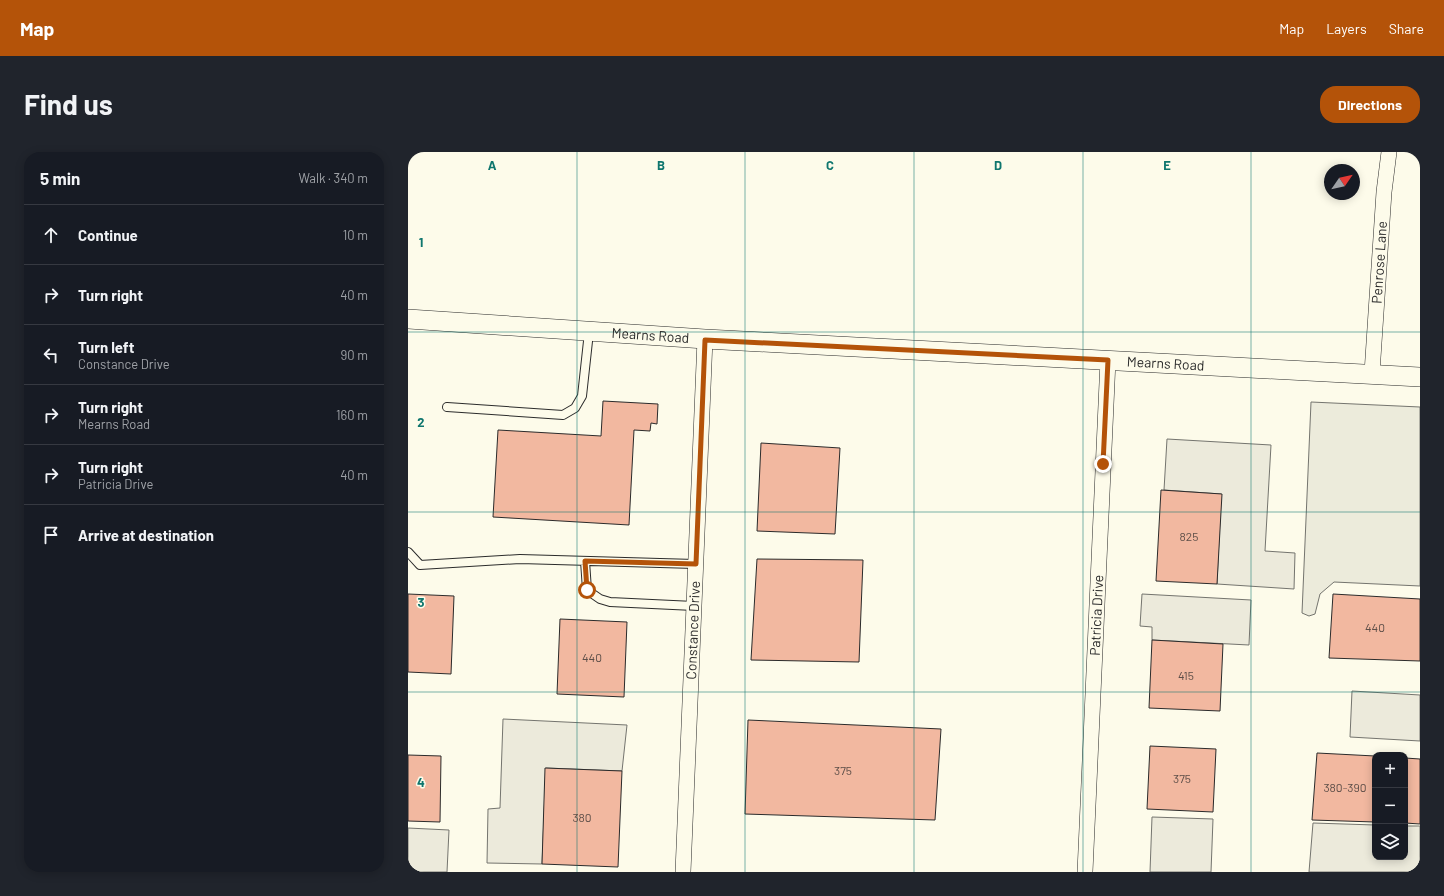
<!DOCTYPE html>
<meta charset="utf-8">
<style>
:root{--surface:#171b24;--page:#20242c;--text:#f1f3f6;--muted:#9ea1a6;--line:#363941;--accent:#b45309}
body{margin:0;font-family:Barlow,sans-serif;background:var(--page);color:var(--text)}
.controls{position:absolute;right:12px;bottom:12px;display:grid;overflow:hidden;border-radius:8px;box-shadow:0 2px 10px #0003}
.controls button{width:36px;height:36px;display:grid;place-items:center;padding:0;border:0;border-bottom:1px solid var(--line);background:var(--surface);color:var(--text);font:20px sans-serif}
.compass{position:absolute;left:916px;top:12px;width:36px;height:36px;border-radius:50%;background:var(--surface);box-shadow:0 2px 10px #0003;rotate:56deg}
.stop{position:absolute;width:12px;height:12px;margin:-9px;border:3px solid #b45309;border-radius:50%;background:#fff}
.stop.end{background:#b45309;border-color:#fff;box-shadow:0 1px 4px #0008}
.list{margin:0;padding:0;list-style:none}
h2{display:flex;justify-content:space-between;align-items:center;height:52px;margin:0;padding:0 16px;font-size:17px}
h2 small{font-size:13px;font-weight:400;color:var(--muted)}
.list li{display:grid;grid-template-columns:26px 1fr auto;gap:12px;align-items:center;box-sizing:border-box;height:60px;padding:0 16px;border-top:1px solid var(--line)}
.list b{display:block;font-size:15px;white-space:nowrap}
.list p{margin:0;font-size:13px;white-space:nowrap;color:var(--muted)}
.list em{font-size:13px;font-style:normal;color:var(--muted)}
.icon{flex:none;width:22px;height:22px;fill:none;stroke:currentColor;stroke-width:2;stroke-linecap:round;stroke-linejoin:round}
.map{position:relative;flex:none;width:1012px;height:720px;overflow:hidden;border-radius:16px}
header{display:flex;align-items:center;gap:24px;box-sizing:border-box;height:56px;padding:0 20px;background:var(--accent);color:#fff}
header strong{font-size:19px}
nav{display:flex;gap:22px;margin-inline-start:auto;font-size:14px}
.intro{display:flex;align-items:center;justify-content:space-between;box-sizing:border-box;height:96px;padding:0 24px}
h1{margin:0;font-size:28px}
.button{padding:10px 18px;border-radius:16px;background:var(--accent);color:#fff;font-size:14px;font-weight:700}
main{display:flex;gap:24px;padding:0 24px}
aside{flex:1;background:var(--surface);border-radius:16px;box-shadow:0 2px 10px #0003}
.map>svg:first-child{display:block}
.green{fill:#ecebdb;stroke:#74746e}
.parking{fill:#eceadb;stroke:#74746e}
.building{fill:#f2b8a0;stroke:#2b2b2b}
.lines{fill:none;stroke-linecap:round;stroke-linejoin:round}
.service-casing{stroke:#2b2b2b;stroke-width:10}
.minor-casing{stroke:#2b2b2b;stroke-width:16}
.tertiary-casing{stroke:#2b2b2b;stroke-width:20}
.service{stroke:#fdfbea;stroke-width:8}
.minor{stroke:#fdfbea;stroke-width:15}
.tertiary{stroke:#fdfbea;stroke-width:19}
.route{stroke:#b45309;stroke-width:5}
.grid{fill:none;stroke:#0f766e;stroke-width:1;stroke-opacity:0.55}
.labels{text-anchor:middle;stroke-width:3;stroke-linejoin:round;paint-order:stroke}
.number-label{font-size:12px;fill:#5d4e48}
.street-label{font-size:14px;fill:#2b2b2b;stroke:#fdfbea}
.grid-label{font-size:13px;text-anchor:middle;font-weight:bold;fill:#0f766e;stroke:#fdfbea;stroke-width:3;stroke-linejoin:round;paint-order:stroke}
</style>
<header>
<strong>Map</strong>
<nav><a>Map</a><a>Layers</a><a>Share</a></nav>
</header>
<div class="intro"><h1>Find us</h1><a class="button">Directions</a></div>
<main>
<aside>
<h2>5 min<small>Walk · 340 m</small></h2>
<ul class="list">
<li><svg class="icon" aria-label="ahead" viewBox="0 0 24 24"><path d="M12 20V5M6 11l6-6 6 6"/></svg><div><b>Continue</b></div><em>10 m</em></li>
<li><svg class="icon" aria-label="right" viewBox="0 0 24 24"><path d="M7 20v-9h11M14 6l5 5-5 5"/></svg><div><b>Turn right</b></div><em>40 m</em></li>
<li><svg class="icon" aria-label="left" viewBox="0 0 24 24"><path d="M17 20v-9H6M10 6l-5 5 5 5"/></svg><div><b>Turn left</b><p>Constance Drive</p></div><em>90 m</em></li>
<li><svg class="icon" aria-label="right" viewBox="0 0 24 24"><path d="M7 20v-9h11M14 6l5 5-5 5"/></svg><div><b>Turn right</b><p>Mearns Road</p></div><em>160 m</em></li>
<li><svg class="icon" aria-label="right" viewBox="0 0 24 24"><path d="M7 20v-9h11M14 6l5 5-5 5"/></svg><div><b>Turn right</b><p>Patricia Drive</p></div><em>40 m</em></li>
<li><svg class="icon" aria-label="arrive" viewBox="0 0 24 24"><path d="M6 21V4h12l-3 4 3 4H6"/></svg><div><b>Arrive at destination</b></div></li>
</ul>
</aside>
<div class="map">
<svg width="1012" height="720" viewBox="0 0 1012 720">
<rect width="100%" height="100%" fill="#fdfbea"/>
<!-- green -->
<path class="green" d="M903,250L1012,255V434L926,430L912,442L907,462L901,464L894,461Z"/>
<!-- parking -->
<path class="parking" d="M759,287L863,293L857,399L887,401L886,437L809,432L813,342L756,338Z
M734,442L843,448L841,493L744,488V475L732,474Z
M944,539L1012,543V589L942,585Z
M95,567L219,573L214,619L138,616L134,712L79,711L80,657L92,656Z
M744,665L805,667L803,720H742Z
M905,671L967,673V705H997V674H1012V720H901Z
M0,676L41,678L39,720H0Z"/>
<!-- building -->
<path class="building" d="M195,249L250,252L249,272L243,271L242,279L226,278L221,373L85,365L90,278L193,284Z
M353,291L432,296L427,382L349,379Z
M753,338L814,342L809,432L748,429Z
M349,407L455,408L451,510L343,508Z
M0,442L46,444L43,522L0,520Z
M925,442L1012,447V509L921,506Z
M152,467L219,470L216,545L149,542Z
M744,488L815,492L812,559L741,556Z
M340,568L533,577L527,668L337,662Z
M742,594L808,597L805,660L739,657Z
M909,601L967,604V670L904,668Z
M0,603L33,604L32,670L0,669Z
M997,606L1012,607V672L997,671Z
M137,616L214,619L210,715L134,712Z"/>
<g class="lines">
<!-- service casing -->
<g class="service-casing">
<path id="service" d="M39,255L155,263L167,256L174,244L181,180
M0,400L12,413L112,407L287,412
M177,409L179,438L192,447L202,450L286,454"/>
</g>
<!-- minor casing -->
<g class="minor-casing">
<g id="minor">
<path id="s1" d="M964,221L976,40L981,0"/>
<path id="s2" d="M275,720L297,187"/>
<path id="s3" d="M677,720L700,208"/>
</g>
</g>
<!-- tertiary casing -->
<g class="tertiary-casing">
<g id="tertiary">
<path id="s4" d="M0,167L297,187L1012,225"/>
</g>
</g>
<!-- service -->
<use href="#service" class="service"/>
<!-- minor -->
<use href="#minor" class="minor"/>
<!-- tertiary -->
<use href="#tertiary" class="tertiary"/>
</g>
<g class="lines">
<!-- route -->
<path class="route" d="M179,438L177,409L288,412L297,188L700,208L695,312"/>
</g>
<!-- grid -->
<path class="grid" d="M169,0V720M337,0V720M506,0V720M675,0V720M843,0V720M0,180H1012M0,360H1012M0,540H1012"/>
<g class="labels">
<!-- number labels -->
<g class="number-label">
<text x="781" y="389">825</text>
<text x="967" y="480">440</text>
<text x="184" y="510">440</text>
<text x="778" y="528">415</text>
<text x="435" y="623">375</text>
<text x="774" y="631">375</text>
<text x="937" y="640">380-390</text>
<text x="174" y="670">380</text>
</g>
<!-- street labels -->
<g class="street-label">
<text dy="5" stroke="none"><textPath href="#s1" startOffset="111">Penrose Lane</textPath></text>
<text dy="5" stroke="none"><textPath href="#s4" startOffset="243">Mearns Road</textPath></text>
<text dy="5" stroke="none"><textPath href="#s4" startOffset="759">Mearns Road</textPath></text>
<text dy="5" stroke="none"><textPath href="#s3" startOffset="257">Patricia Drive</textPath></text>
<text dy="5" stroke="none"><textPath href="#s2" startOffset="242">Constance Drive</textPath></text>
</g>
</g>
<g class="grid-label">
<text x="84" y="18">A</text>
<text x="253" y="18">B</text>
<text x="422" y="18">C</text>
<text x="590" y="18">D</text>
<text x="759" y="18">E</text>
<text x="13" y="95">1</text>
<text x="13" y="275">2</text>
<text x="13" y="455">3</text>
<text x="13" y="635">4</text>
</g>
</svg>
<div class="controls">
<button>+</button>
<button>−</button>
<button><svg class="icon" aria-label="layers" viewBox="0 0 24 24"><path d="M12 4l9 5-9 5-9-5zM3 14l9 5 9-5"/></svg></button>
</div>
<svg class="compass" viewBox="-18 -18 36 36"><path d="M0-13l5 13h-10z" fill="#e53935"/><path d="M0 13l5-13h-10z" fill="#9ea1a6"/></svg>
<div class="stop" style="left:179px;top:438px"></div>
<div class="stop end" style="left:695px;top:312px"></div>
</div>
</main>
